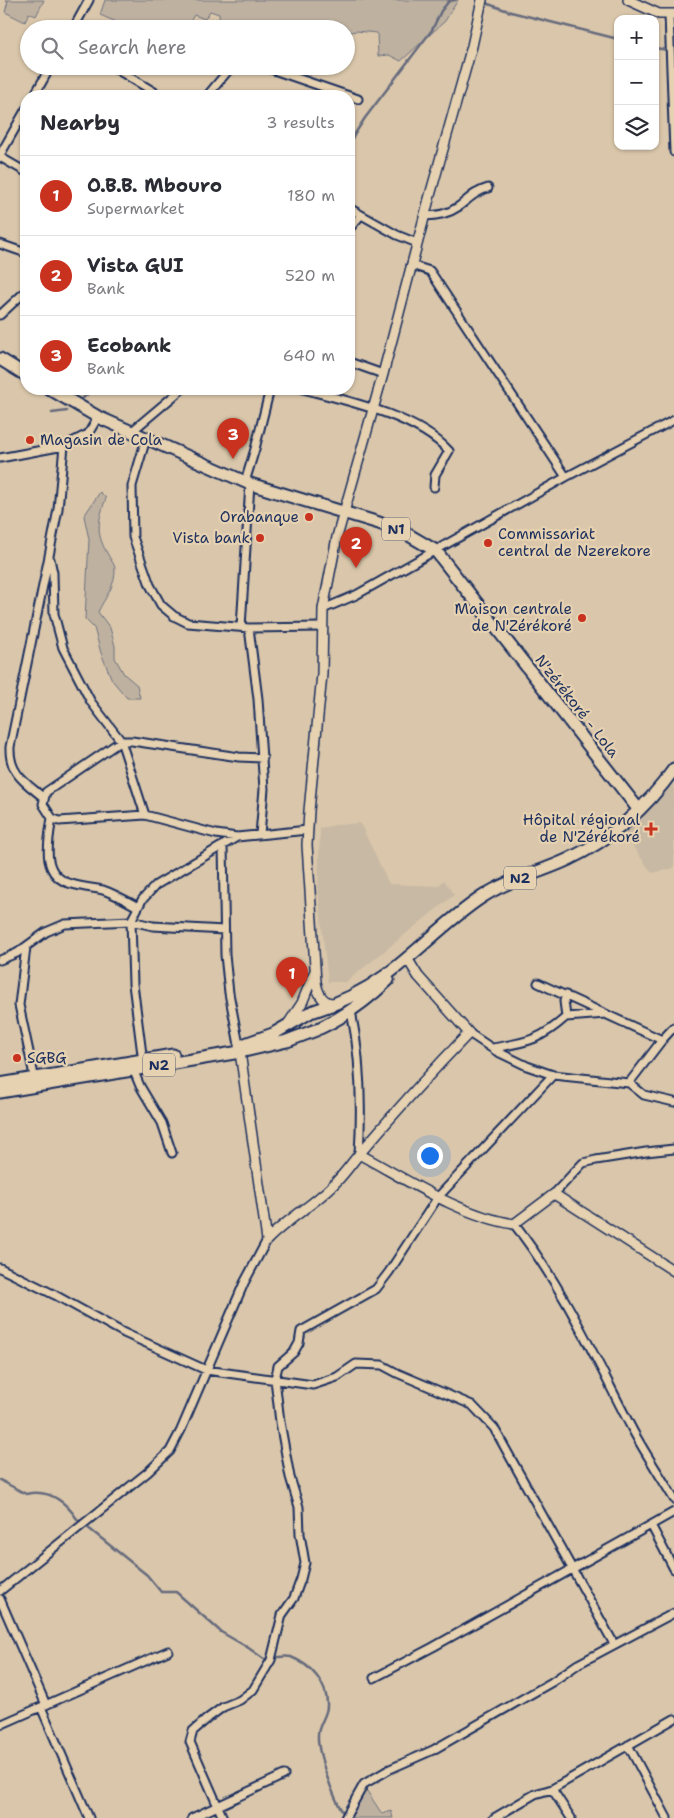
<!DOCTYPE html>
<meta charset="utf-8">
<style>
:root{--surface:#fff;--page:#f2f2f3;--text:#2b2b33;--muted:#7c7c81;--line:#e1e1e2;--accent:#c8321e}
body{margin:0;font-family:"Shantell Sans",sans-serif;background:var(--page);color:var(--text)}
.controls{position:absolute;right:15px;top:15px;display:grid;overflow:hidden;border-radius:10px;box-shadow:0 1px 4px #0004}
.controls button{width:45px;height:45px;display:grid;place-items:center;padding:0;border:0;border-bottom:1px solid var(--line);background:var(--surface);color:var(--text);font:25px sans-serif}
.you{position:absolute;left:429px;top:1155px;width:18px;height:18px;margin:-12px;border:4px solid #fff;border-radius:50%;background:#1a73e8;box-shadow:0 0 0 8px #1a73e833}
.badge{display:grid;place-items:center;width:32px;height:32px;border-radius:50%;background:var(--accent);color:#fff;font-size:16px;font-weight:700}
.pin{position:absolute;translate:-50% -41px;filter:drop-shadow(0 1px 2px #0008)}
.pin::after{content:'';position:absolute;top:26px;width:18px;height:15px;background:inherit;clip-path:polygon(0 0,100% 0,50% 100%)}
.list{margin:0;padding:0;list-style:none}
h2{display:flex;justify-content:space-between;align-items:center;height:65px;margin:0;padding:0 20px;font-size:21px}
h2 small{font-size:16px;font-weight:400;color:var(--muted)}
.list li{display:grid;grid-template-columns:32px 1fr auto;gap:15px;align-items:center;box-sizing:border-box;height:80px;padding:0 20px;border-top:1px solid var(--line)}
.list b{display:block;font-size:19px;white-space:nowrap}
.list p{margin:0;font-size:16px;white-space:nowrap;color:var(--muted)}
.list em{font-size:16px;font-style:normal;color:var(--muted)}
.icon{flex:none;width:28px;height:28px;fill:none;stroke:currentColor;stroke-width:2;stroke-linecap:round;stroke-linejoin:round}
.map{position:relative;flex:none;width:674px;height:1818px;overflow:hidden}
.search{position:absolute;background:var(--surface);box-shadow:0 1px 4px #0004;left:20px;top:20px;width:335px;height:55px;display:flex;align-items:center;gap:12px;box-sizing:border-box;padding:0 18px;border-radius:28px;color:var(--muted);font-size:19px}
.panel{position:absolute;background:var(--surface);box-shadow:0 1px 4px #0004;left:20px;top:90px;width:335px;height:305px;border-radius:20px}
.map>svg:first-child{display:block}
.built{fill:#c8b9a4}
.green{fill:#beb1a0;stroke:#6c707f}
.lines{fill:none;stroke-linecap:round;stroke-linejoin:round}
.stream{stroke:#666b7d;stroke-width:2.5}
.minor-casing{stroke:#1b2f5e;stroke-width:11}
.tertiary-casing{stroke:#1b2f5e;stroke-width:12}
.trunk-casing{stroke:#1b2f5e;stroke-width:15}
.minor{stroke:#e6d1b0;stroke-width:7}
.tertiary{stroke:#e6d1b0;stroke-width:9}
.trunk{stroke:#e6d1b0;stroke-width:11}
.poi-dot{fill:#c8321e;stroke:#e6d1b0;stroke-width:2}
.labels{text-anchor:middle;stroke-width:4.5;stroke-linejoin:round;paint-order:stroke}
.shield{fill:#e6d1b0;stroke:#586077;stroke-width:1}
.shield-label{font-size:14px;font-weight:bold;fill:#1b2f5e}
.poi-label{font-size:15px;fill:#1b2f5e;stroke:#e6d1b0;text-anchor:end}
.street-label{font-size:15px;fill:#1b2f5e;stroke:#e6d1b0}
</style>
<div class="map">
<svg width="674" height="1818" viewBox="0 0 674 1818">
<rect width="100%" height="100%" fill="#dac7ab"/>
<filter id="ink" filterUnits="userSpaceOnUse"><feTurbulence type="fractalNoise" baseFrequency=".02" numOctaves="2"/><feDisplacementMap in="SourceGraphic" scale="10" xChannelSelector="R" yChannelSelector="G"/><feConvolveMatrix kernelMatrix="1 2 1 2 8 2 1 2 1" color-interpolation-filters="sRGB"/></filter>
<g filter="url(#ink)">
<!-- built -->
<path class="built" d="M674,784V868L652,873L623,833Z
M360,823L389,884L438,886L444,880L454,895L346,982H328L318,890L320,828L335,825Z"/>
<!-- green -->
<path class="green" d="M5,0H44L36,16L29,13L25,22L5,12L8,1Z
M105,0H458L445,21L401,61L389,55L378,56L377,33L356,31L346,33V29H220L219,14L210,11L205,19L194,15L186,29H133L100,15Z
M284,66H314L311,75L284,68Z
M100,492L106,498C99,518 95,532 106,551C108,556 114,563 115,568C116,586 105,597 98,612L110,628L115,646V658L124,674L137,685L140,698H127L112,680L101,653L94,628L85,619L89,539L84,516Z
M365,1788L382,1814L391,1811L393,1818H351Z"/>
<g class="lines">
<!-- stream -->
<path class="stream" d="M477,0L511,12L618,39
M655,48L674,51
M349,143L365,118L432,30L441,11L449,1L455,0
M82,399L93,389
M52,413L67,411
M0,1480L26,1494C48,1489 65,1501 77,1519L147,1575L161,1592H176L221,1632L247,1647L264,1659C272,1658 284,1655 291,1657C311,1665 328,1684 327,1706C327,1716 318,1725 318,1735C317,1755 334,1798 344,1815"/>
<!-- minor casing -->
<g class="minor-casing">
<path id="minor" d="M669,15L674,152
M73,29L89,0
M111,66L161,96
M262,66L358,99
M34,96L51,66
M207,96L232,66
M0,155L26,109
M0,157L26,172
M349,208L397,235L417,243
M424,216C436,216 448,214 458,207C469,199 474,192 488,188
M349,229L361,215
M0,244L26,253
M411,265L430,271L436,280L566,477
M0,315L26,291
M349,362L383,374
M303,389C349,401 417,416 449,451L435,475L434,487
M131,432L182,389
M146,439L132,486L133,537L150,585L161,605L174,616L188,623L249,628L322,627
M0,458L64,446L88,434L98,417
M245,482L255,449L270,389
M50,559L53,573L54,614L63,648L91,702L121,741L145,815
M323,609L356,595L566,477L674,420
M241,627L250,484
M249,628L258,699L264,789L260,834
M263,758L239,757L132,741H121L46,792L43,804L52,818L59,821L145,815L216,834L237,837L308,830
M44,798C25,782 9,774 10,747L49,556L58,509L64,446
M52,818C48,843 40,876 72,884C82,887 93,888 103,890C115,894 127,901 138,907
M223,845L225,955L229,993L239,1045
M26,947L19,1005L35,1080
M0,960L17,953L46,932L65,924L131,921L153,926L224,930
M538,983L662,1040
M351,1011C361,1059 362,1105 359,1154
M566,1017L606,1014
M469,1033L496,1051L527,1066L553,1075L629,1083L644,1095L674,1102
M493,1048C527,1042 539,1041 566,1017L564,1001L566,995
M143,1062L133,984L131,921L142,900L156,885L237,837
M133,1069L140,1086L162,1123L172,1153
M629,1083L662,1040L674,1027
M554,1194L583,1163L596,1160L646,1152L674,1149
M514,1224C563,1286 595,1358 631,1427C644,1452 660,1475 674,1499
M0,1268L55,1295L124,1333L206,1370L313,1385L337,1377L356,1364L382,1365L397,1373L472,1405L494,1428L614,1644
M651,1525L674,1569
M0,1591L148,1472L170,1451L181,1430L244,1283L267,1240
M0,1599L46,1705
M374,1678L433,1647L674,1512
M41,1707L89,1818
M0,1725L168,1651
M628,1745L667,1818
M192,1818L284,1775
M223,1818L190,1742L193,1731L208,1718L223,1707L240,1700L253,1690L271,1660L282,1615L294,1598L301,1579L305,1563L300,1534L299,1507L290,1477L280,1422L275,1379L278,1366L294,1352L299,1343L301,1331L376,1289L389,1272L438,1197L553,1075
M345,1818L364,1784L390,1769L433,1750L552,1682L578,1664L674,1613
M494,1818L535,1794L552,1789
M571,1818L552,1789L674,1719"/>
</g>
<!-- tertiary casing -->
<g class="tertiary-casing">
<path id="tertiary" d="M628,0L659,14H674
M338,1003C323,1005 318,994 316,982L307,845L309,811L322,674L323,609L337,537L383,374L429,199L472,46L482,0
M288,1024L302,1003L314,973
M239,1045L267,1240
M359,1154C407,1180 461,1216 514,1224L554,1194L674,1271
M267,1240C288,1218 316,1204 337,1181C346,1172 353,1161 361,1152C396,1111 432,1071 469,1033L418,976L407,958"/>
</g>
<!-- trunk casing -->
<g class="trunk-casing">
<path id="trunk" d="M0,359L26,375
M50,389L98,417L250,484L379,523L407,534L436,551L639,810
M314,1011C340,1003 363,992 385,976C419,951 447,920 482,897C509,879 540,873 569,859C611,839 647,807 674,769
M320,1028C346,1016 367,1000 388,980
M245,1044L273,1034L309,1013
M0,1084L173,1055
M0,1092L240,1052L287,1041L316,1030"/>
</g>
<!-- minor -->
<use href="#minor" class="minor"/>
<!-- tertiary -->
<use href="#tertiary" class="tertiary"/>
<!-- trunk -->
<use href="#trunk" class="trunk"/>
</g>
</g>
<!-- markers -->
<g class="poi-dot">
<circle cx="30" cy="440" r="5"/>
<circle cx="309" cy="517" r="5"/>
<circle cx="260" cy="538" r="5"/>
<circle cx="488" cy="543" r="5"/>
<circle cx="582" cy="618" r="5"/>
<path d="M648.5 821.5h5v5h5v5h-5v5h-5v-5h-5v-5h5z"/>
<circle cx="17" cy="1058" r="5"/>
</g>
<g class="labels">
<!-- shield labels -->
<g class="shield">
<rect x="382" y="517.5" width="28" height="23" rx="4"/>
<rect x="504" y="866.5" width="32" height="23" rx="4"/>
<rect x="143" y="1053.5" width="32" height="23" rx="4"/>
</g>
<g class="shield-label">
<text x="396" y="534">N1</text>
<text x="520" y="883">N2</text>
<text x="159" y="1070">N2</text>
</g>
<!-- poi labels -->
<g class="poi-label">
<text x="40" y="445" text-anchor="start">Magasin de Cola</text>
<text x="299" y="522">Orabanque</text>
<text x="498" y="539" text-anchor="start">Commissariat<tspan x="498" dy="17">central de Nzerekore</tspan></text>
<text x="250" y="543">Vista bank</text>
<text x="572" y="614">Maison centrale<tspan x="572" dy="17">de N'Zérékoré</tspan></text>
<text x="640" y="825">Hôpital régional<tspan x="640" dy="17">de N'Zérékoré</tspan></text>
<text x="27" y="1063" text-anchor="start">SGBG</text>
</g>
<!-- street labels -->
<g class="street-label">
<text transform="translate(577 706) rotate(52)" y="5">N'zérékoré - Lola</text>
</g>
</g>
</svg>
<div class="controls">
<button>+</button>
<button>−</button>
<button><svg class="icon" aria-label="layers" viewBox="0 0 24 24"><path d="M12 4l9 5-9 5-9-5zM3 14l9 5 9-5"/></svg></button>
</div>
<div class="you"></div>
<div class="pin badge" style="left:292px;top:998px">1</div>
<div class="pin badge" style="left:356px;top:568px">2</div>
<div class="pin badge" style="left:233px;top:459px">3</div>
<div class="search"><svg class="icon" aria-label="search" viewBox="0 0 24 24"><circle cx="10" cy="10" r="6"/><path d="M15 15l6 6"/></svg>Search here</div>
<section class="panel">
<h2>Nearby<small>3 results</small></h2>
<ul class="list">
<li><span class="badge">1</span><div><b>O.B.B. Mbouro</b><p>Supermarket</p></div><em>180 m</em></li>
<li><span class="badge">2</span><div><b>Vista GUI</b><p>Bank</p></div><em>520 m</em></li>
<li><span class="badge">3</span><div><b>Ecobank</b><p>Bank</p></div><em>640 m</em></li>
</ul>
</section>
</div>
